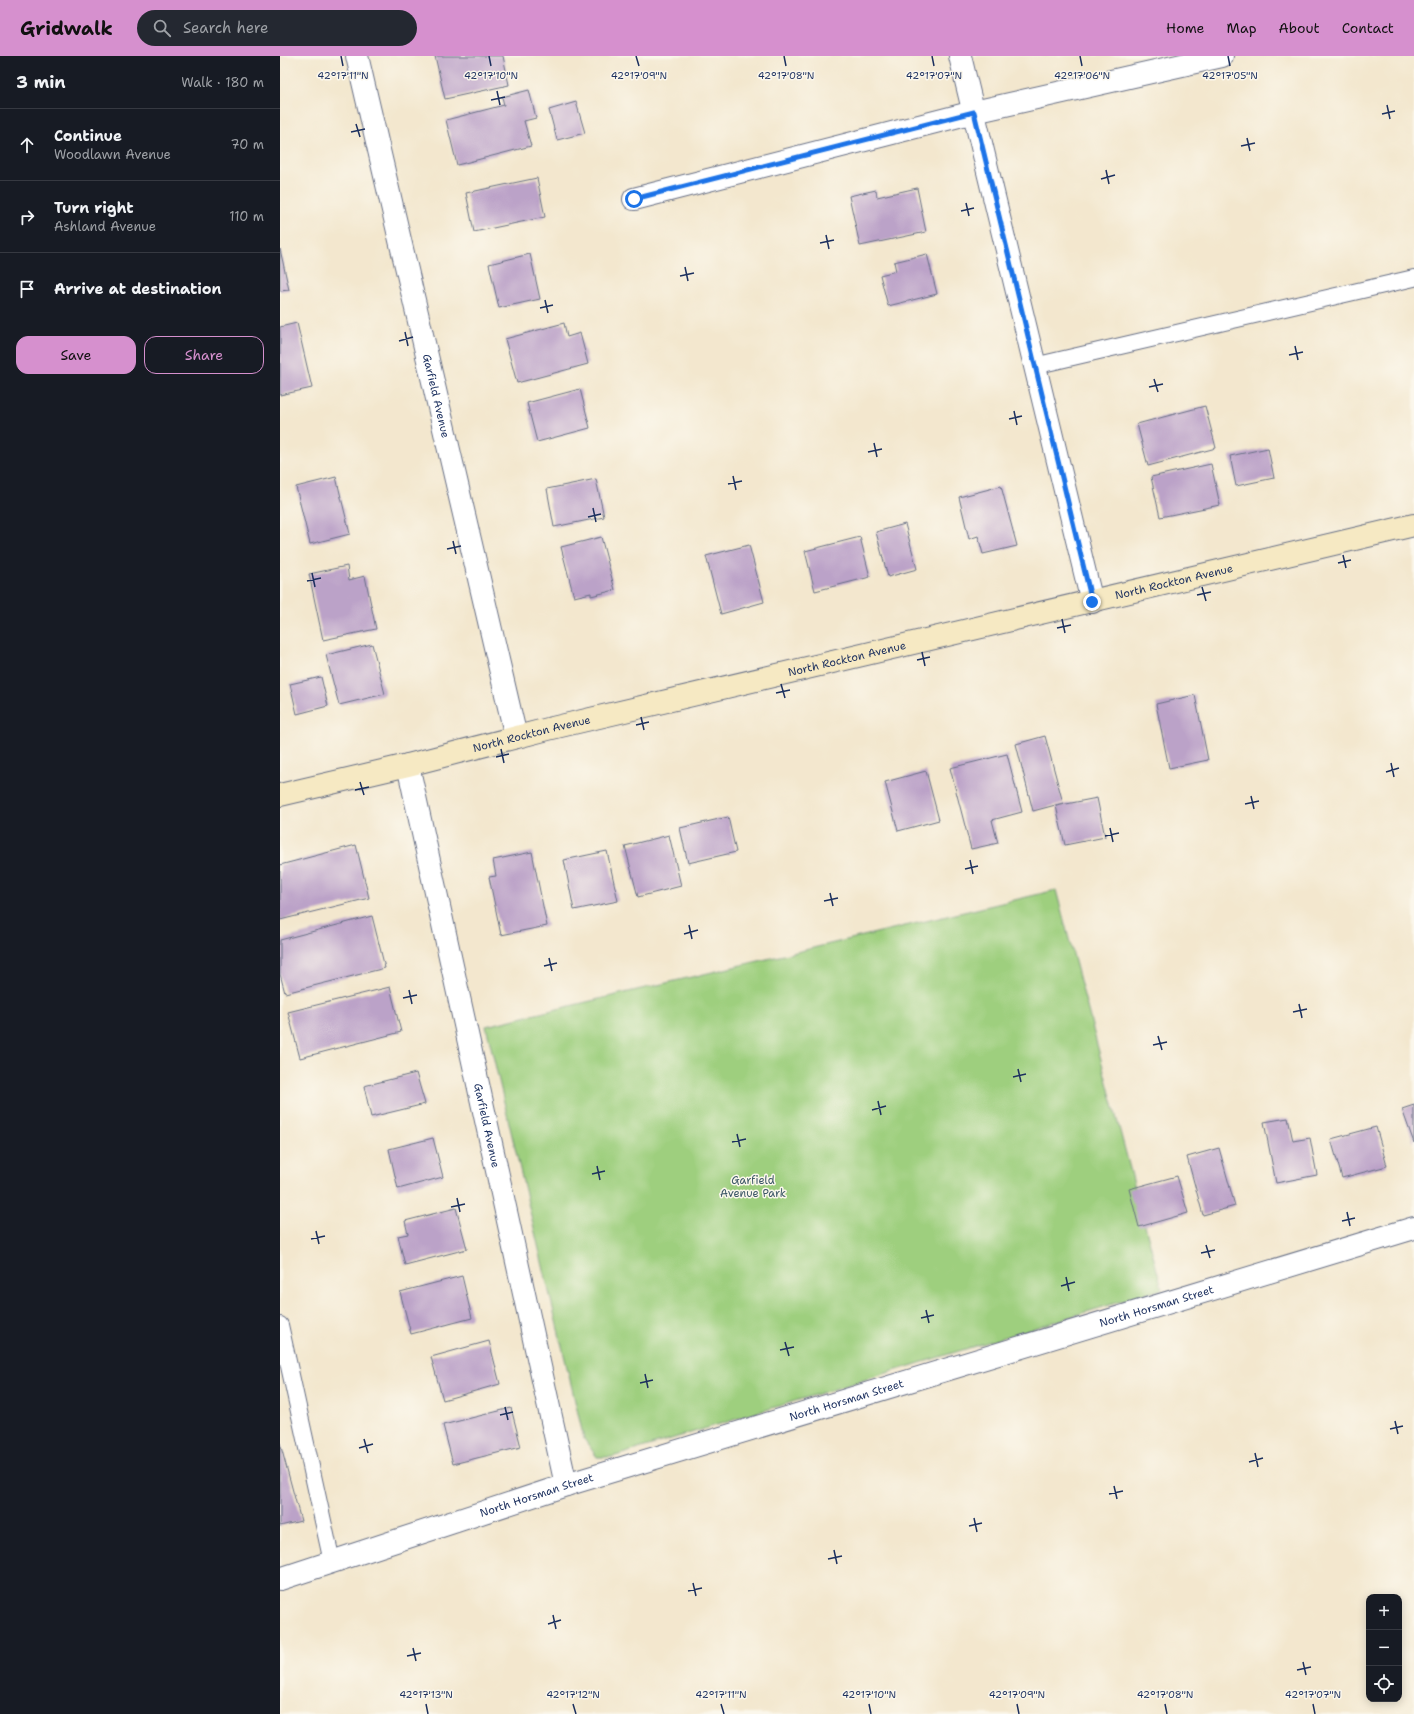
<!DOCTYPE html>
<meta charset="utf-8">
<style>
:root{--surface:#171b24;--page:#242831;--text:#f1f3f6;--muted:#9ea1a6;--line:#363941;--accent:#d690ce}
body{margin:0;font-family:"Shantell Sans",sans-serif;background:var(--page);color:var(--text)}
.controls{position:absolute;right:12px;bottom:12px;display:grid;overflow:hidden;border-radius:8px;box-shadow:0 2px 10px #0003}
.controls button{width:36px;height:36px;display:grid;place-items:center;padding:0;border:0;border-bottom:1px solid var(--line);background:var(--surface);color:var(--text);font:20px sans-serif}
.stop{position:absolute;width:12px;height:12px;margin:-9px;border:3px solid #1a73e8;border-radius:50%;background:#fff}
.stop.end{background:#1a73e8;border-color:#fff;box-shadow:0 1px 4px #0008}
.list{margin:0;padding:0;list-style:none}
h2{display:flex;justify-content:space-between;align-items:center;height:52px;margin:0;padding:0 16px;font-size:17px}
h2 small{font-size:13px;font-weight:400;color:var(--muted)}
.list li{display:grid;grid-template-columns:26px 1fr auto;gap:12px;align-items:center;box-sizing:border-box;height:72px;padding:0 16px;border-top:1px solid var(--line)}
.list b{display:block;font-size:15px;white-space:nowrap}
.list p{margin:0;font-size:13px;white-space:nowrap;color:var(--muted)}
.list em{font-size:13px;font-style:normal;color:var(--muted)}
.actions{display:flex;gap:8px;padding:12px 16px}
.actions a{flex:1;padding:9px 0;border:1px solid var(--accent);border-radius:12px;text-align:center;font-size:14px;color:var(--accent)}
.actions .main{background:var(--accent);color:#111}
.icon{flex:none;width:22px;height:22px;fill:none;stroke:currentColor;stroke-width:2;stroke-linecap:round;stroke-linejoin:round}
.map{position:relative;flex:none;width:1134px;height:1658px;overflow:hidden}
header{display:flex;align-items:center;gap:24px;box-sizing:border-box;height:56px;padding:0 20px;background:var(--accent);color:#111}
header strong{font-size:19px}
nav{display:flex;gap:22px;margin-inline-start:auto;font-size:14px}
.search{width:280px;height:36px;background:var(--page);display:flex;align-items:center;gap:10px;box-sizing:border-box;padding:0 14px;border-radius:22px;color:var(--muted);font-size:15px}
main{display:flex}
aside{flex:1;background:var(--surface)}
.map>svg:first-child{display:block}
.green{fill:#9ecf7e;stroke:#5c7f6e}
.building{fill:#bba2c8}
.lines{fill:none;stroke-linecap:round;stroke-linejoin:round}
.lane-casing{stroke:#676f85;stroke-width:18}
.street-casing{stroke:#676f85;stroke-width:24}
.secondary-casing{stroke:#676f85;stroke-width:24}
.lane{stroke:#fff;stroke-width:16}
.street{stroke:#fff;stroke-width:22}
.secondary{stroke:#f6e9c3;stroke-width:22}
.route{stroke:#1a73e8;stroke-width:5}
.ticks{fill:none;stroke:#1b2f5e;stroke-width:1.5}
.labels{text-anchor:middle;stroke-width:3;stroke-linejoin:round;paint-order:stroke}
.street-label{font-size:11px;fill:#1b2f5e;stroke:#fbf7ec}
.park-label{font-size:11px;fill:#3c5766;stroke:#fbf7ec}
.ticks-label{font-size:10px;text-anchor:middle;fill:#1b2f5e;stroke:#fbf7ec;stroke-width:3;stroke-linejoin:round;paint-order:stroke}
</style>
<header>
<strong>Gridwalk</strong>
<div class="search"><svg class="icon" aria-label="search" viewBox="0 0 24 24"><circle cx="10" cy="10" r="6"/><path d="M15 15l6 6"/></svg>Search here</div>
<nav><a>Home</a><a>Map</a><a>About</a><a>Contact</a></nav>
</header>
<main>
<aside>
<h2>3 min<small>Walk · 180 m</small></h2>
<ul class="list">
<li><svg class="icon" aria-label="ahead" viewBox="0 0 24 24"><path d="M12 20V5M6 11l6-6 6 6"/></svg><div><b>Continue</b><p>Woodlawn Avenue</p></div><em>70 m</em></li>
<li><svg class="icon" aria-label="right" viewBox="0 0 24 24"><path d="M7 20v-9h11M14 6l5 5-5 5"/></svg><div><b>Turn right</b><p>Ashland Avenue</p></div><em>110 m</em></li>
<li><svg class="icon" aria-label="arrive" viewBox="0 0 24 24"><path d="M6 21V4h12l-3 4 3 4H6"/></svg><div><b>Arrive at destination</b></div></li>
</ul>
<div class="actions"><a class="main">Save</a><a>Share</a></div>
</aside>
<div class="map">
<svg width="1134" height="1658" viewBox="0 0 1134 1658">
<rect width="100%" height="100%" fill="#fbf7ec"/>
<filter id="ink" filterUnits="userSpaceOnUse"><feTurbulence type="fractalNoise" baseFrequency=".025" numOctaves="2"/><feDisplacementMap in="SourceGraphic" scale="8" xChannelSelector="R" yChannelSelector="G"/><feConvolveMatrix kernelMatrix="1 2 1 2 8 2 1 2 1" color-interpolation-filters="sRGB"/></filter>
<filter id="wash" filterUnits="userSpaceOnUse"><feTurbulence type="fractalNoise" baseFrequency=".012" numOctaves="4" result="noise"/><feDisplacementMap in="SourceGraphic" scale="16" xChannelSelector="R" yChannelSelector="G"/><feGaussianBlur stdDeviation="0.9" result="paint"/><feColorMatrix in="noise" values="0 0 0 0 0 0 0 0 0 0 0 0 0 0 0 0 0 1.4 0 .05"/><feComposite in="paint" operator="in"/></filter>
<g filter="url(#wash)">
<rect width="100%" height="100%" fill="#f3e7ce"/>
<!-- green -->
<path class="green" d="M776,834L882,1233L332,1401H317L304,1383L206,970Z"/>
<g id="blocks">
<!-- building -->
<path class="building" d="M155,0H223L229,29L165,43Z
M249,34L256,62L244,65L251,90L177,109L166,64L224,49L222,41Z
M296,46L305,77L277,84L269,54Z
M257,122L265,161L194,176L186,137Z
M637,132L646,176L580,190L569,140L596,134L597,141Z
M0,193L9,234L0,235Z
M250,198L260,243L219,252L209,208Z
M647,198L657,238L608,250L600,219L616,215L614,206Z
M17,267L32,332L0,339V271Z
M284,267L287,281L300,277L308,308L237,327L225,283Z
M300,333L310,372L257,386L247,347Z
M925,350L936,392L868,410L857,368Z
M988,392L994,422L956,430L950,400Z
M931,408L940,449L880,461L871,421Z
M56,421L70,478L30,488L16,431Z
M316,423L324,461L274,471L267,433Z
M721,430L737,490L703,498L698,480L689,483L679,441Z
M625,468L637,513L608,521L596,476Z
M321,481L335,534L311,540V537L294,541L281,491Z
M580,481L590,521L535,535L525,495Z
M469,489L484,546L441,558L426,500Z
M67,510L69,524L85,520L96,573L43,584L29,518Z
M92,588L105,638L59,649L46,599Z
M41,621L48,650L17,658L10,628Z
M915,639L928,704L889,712L876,648Z
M765,680L783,747L753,755L736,688Z
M727,698L742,756L712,764L718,787L691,793L670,712Z
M646,715L659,764L618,775L605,726Z
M817,742L825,781L785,789L776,750Z
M448,761L456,796L408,807L400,772Z
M389,779L401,830L358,841L345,790Z
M76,789L89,842L0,864V809Z
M327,795L338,845L294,854L284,804Z
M252,796L267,870L221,879L209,821L216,820L213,804Z
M92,860L105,912L5,937L0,918V884Z
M110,931L121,976L20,1002L8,956Z
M136,1017L145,1048L91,1061L84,1030Z
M1134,1049V1087L1122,1053Z
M1008,1062L1013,1085L1030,1082L1037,1119L996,1127L984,1066Z
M1096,1071L1107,1110L1062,1122L1051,1083Z
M153,1082L163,1121L118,1133L109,1093Z
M939,1092L955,1150L923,1159L907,1101Z
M897,1120L908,1157L859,1171L849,1133Z
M176,1152L187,1193L125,1209L118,1180L128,1178L125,1165Z
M182,1220L192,1262L131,1278L120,1236Z
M209,1285L220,1328L163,1344L151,1301Z
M231,1352L241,1391L173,1408L163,1369Z
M0,1387L21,1465L0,1470Z"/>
</g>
</g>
<g filter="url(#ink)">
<use href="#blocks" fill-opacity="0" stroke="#676f85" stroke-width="1"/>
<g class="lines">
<!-- lane casing -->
<g class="lane-casing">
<path id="lane" d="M754,310L1134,222
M0,1269L52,1506"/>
</g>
<!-- street casing -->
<g class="street-casing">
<g id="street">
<path id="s1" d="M77,0L236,681"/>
<path d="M680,0L812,546"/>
<path d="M354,143L694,56L942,0"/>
<path id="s2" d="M128,709L286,1429"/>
<path id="s3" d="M0,1523L286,1429L1134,1172"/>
</g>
</g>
<!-- secondary casing -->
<g class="secondary-casing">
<g id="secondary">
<path id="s4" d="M0,739L128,709L268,673L1134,469"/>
</g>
</g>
<!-- lane -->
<use href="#lane" class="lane"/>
<!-- street -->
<use href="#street" class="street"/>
<!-- secondary -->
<use href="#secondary" class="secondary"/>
</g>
</g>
<g class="lines" filter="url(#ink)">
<!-- route -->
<path class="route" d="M354,143L694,56L812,546"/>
</g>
<!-- ticks -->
<path class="ticks" d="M61,0L63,10M209,0L211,10M356,0L359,10M504,0L506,10M652,0L654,10M800,0L802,10M948,0L950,10M217,35L220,49M211,44L225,41M1107,49L1110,63M1102,58L1115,55M76,68L80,81M71,76L85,73M967,82L970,95M961,90L975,87M826,114L829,128M821,123L835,119M686,147L689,160M681,155L694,152M546,179L549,193M540,187L554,184M405,211L408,225M400,220L414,217M265,244L268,257M260,252L273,249M125,276L128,290M119,285L133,281M1015,290L1018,304M1009,299L1023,296M874,323L878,336M869,331L883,328M734,355L737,369M729,363L742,360M594,387L597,401M588,396L602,393M453,420L456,434M448,428L462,425M313,452L316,466M308,461L321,458M173,485L176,498M167,493L181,490M1063,499L1066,512M1058,507L1071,504M32,517L35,531M27,525L41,522M922,531L926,545M917,539L931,536M782,563L785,577M777,572L791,569M642,596L645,610M637,604L650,601M501,628L505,642M496,637L510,634M361,661L364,674M356,669L369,666M221,693L224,707M216,701L229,698M1111,707L1114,721M1106,716L1119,712M80,726L84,739M75,734L89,731M971,740L974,753M965,748L979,745M830,772L833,786M825,780L839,777M690,804L693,818M685,813L698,810M550,837L553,850M544,845L558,842M409,869L412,883M404,878L418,874M269,902L272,915M264,910L277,907M129,934L132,948M123,942L137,939M1019,948L1022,962M1013,956L1027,953M878,980L882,994M873,989L887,986M738,1013L741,1026M733,1021L746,1018M598,1045L601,1059M592,1054L606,1050M457,1078L460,1091M452,1086L466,1083M317,1110L320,1124M312,1118L325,1115M177,1142L180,1156M171,1151L185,1148M1067,1156L1070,1170M1062,1165L1075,1162M36,1175L39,1188M31,1183L45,1180M926,1189L930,1202M921,1197L935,1194M786,1221L789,1235M781,1230L795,1226M646,1254L649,1267M641,1262L654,1259M505,1286L509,1300M500,1294L514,1291M365,1318L368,1332M360,1327L373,1324M225,1351L228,1364M220,1359L233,1356M1115,1365L1118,1378M1110,1373L1123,1370M84,1383L88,1397M79,1392L93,1388M975,1397L978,1411M969,1406L983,1402M834,1430L837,1443M829,1438L843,1435M694,1462L697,1476M689,1470L702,1467M554,1494L557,1508M548,1503L562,1500M413,1527L416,1540M408,1535L422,1532M273,1559L276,1573M268,1568L281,1564M133,1592L136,1605M127,1600L141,1597M1023,1606L1026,1619M1017,1614L1031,1611M146,1648L148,1658M293,1648L296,1658M441,1648L444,1658M589,1648L591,1658M737,1648L739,1658M885,1648L887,1658M1033,1648L1035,1658"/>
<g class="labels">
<!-- street labels -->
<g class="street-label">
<text dy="4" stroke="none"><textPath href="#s1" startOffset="349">Garfield Avenue</textPath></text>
<text dy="4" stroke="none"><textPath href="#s4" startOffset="919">North Rockton Avenue</textPath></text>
<text dy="4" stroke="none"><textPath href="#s4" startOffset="583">North Rockton Avenue</textPath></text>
<text dy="4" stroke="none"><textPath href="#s4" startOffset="259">North Rockton Avenue</textPath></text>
<text dy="4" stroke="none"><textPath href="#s2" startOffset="369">Garfield Avenue</textPath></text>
<text dy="4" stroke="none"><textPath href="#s3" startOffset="918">North Horsman Street</textPath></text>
<text dy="4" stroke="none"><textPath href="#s3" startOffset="594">North Horsman Street</textPath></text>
<text dy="4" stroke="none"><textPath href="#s3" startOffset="270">North Horsman Street</textPath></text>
</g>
<!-- park labels -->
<g class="park-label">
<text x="473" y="1128">Garfield<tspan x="473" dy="13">Avenue Park</tspan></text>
</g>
</g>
<g class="ticks-label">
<text x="63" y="23">42°17'11"N</text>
<text x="211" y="23">42°17'10"N</text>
<text x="359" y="23">42°17'09"N</text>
<text x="506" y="23">42°17'08"N</text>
<text x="654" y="23">42°17'07"N</text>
<text x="802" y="23">42°17'06"N</text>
<text x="950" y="23">42°17'05"N</text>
<text x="146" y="1642">42°17'13"N</text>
<text x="293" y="1642">42°17'12"N</text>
<text x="441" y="1642">42°17'11"N</text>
<text x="589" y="1642">42°17'10"N</text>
<text x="737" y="1642">42°17'09"N</text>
<text x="885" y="1642">42°17'08"N</text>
<text x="1033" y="1642">42°17'07"N</text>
</g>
</svg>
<div class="controls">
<button>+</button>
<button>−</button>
<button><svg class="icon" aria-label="locate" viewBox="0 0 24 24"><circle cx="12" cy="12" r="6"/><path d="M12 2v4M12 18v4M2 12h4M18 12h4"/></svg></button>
</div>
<div class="stop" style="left:354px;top:143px"></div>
<div class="stop end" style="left:812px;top:546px"></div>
</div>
</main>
